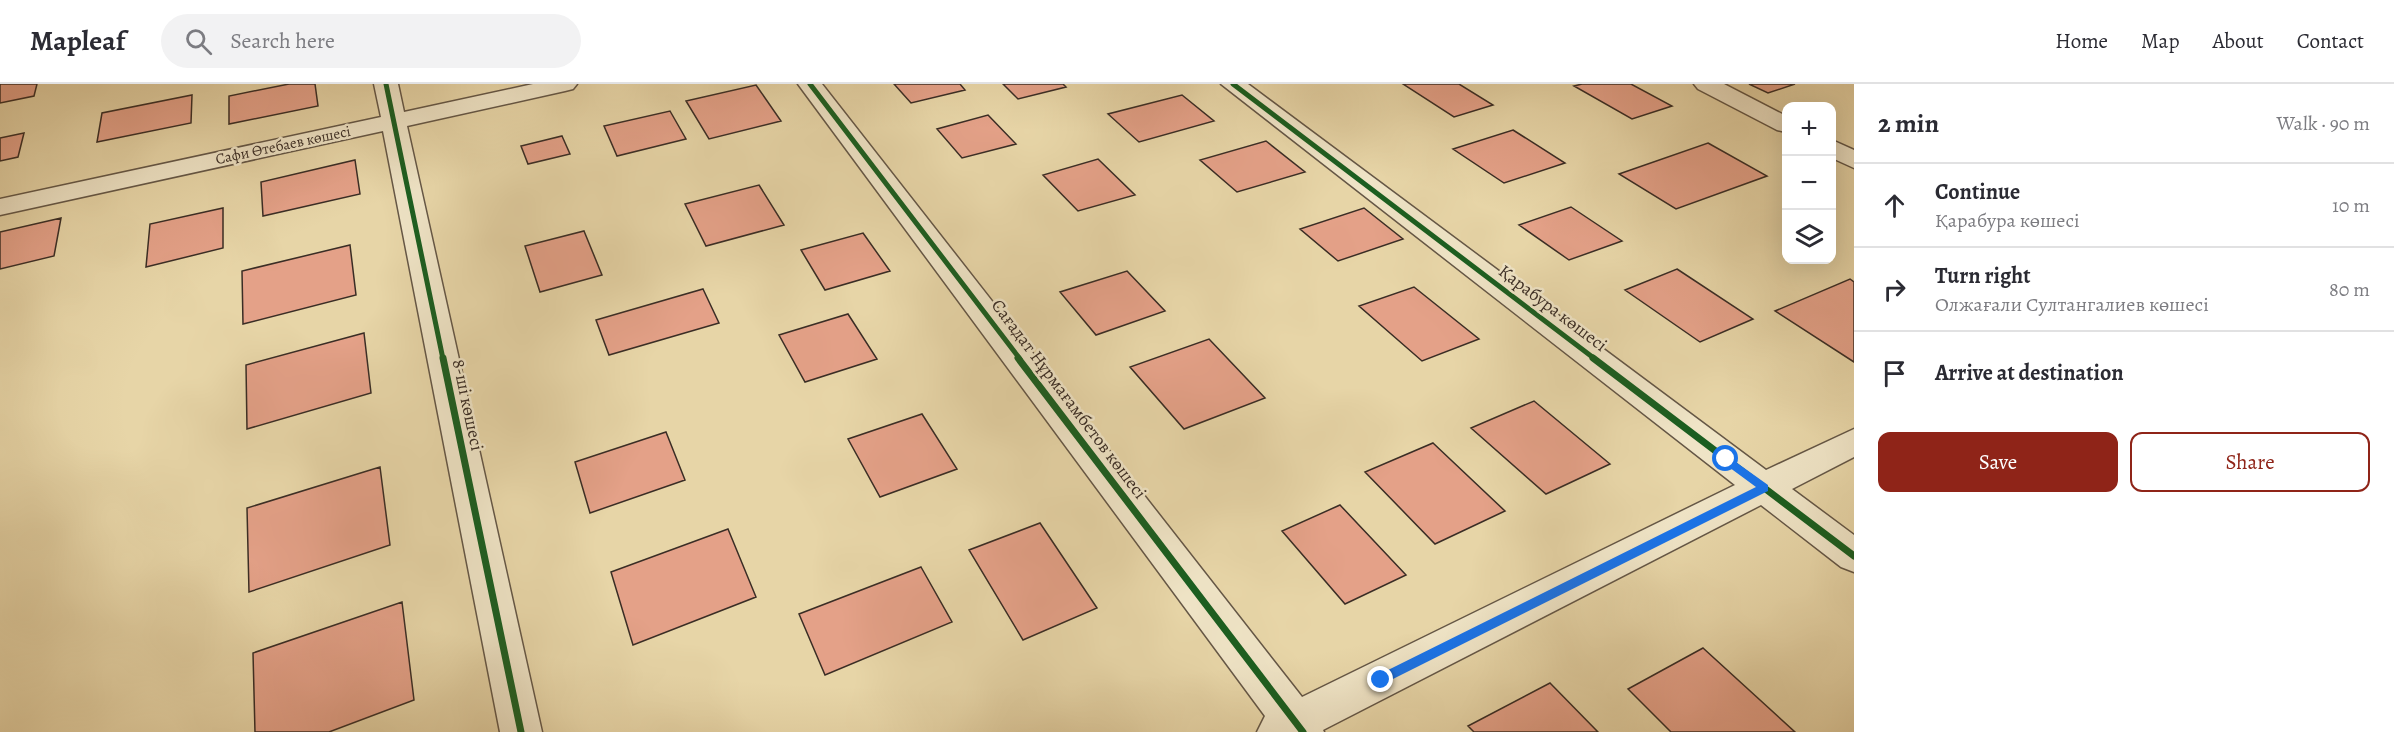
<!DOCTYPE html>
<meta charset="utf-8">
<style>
:root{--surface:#fff;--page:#f2f2f3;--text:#2b2b33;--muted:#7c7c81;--line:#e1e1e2;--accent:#8f2418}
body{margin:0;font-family:Alegreya,serif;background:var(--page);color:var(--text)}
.controls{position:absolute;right:18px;top:18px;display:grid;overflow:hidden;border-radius:12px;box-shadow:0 6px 24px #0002}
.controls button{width:54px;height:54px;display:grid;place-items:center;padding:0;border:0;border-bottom:2px solid var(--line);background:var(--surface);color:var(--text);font:30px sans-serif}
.stop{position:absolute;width:18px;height:18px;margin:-14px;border:4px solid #1a73e8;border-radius:50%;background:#fff}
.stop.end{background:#1a73e8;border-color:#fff;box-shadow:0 2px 6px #0008}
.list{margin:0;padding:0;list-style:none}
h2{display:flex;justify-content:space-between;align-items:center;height:78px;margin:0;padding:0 24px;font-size:26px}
h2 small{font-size:20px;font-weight:400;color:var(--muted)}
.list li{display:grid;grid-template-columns:39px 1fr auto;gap:18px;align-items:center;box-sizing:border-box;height:84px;padding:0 24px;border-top:2px solid var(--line)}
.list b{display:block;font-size:22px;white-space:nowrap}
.list p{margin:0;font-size:20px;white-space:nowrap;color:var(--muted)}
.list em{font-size:20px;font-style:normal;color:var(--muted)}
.actions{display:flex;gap:12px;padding:18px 24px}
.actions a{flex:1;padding:14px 0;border:2px solid var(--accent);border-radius:12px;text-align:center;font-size:21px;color:var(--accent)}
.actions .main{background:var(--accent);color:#fff}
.icon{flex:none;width:33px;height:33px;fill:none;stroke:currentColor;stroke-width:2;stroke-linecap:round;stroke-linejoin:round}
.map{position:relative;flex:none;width:1854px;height:648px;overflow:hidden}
header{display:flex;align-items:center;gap:36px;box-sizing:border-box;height:84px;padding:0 30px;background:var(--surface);border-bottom:2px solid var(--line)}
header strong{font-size:28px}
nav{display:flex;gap:33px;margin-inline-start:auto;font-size:21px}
.search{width:420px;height:54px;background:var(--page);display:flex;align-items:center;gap:15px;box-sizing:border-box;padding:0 21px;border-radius:33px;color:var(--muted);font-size:22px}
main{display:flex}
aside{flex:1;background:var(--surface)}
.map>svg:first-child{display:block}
.building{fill:#e4a188;stroke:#3a2d25;stroke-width:1.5}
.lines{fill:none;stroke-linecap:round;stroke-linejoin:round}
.minor-casing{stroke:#655746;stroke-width:3}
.minor{fill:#efe4c6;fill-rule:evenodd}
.cycleway-far1-casing{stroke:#efe4c6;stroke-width:8}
.cycleway-casing{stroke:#efe4c6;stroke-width:10}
.cycleway-far1{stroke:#1b5e20;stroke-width:5}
.cycleway{stroke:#1b5e20;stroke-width:7}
.route{fill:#1a73e8}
.labels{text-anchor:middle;stroke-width:5;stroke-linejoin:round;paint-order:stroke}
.far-street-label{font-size:15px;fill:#3a2d25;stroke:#efe4c6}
.street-label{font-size:18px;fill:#3a2d25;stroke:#efe4c6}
</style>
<header>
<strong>Mapleaf</strong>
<div class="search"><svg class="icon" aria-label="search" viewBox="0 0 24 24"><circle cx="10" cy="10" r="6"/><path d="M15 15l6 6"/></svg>Search here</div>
<nav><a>Home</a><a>Map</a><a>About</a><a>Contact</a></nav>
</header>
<main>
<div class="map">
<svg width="1854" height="648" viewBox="0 0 1854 648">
<rect width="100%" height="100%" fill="#e7d5a7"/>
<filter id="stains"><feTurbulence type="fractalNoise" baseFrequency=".00333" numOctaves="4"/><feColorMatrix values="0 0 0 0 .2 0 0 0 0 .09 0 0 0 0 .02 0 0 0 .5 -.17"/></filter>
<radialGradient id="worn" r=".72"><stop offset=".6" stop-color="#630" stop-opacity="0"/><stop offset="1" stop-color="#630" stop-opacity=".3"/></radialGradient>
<!-- building -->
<path class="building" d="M0,0H37L34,12L0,19Z
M289,0H315L318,22L229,40V12Z
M894,0H960L965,6L911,19Z
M1003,0H1063L1066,3L1018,15Z
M1403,0H1459L1493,21L1454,33Z
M1582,0H1631L1672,22L1632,35L1574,2Z
M1749,0H1795L1768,9Z
M756,1L781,37L709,55L686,17Z
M192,11L191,39L97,58L102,29Z
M1182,11L1214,37L1139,58L1108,30Z
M670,27L686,55L617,72L604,42Z
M988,31L1016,60L962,74L937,45Z
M1513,46L1565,79L1504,99L1453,65Z
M24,49L18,73L0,77V54Z
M562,52L570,70L528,80L521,62Z
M1266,57L1305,88L1237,108L1200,76Z
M1708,59L1767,92L1676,125L1619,90Z
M1098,75L1135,111L1078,127L1043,91Z
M355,76L360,110L263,132L261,98Z
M759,101L784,141L706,162L685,120Z
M1571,123L1622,157L1569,176L1519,141Z
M223,124V164L146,183L150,140Z
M1364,124L1403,155L1338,177L1300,145Z
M61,134L54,172L0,185V148Z
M584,147L602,191L540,208L525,162Z
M863,149L890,187L825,206L801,166Z
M350,161L356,211L243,240L242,187Z
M1677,185L1753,235L1700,258L1625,206Z
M1127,187L1165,227L1096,251L1060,208Z
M1850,195L1854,198V278L1775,227Z
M1414,203L1479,255L1422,277L1359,222Z
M703,205L719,239L609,271L596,236Z
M848,230L877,275L805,298L779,251Z
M364,249L371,309L247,345L246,281Z
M1209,255L1265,314L1184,345L1130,283Z
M1534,317L1610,380L1546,410L1471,344Z
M922,330L957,385L880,413L848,355Z
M666,348L685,396L590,429L575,378Z
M1433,359L1505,427L1435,460L1365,388Z
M380,383L390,461L249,508L247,424Z
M1340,421L1406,491L1345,520L1282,447Z
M1040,439L1097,524L1023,556L969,466Z
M728,445L756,513L633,561L611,488Z
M921,483L952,538L825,591L799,530Z
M402,518L414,616L329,648H255L253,569Z
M1703,564L1795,648H1671L1628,605Z
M1550,599L1598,648H1474L1468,642Z"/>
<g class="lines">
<!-- minor casing -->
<g class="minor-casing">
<path id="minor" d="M374,0H398L404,28L533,0H577L573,5L565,7L407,42L542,648H500L383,47L0,131V115L381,33Z
M798,0H822L1302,613L1735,401L1221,0H1248L1766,386L1854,345V373L1792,405L1854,451V488L1841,483L1761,421L1323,646L1324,648H1257L1265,632Z
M1694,0H1724L1786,32V48L1777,46L1698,5Z
M1832,56L1854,66V84L1832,74Z"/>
</g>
<!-- minor -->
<use href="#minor" class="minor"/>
<!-- cycleway-far1 casing -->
<g class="cycleway-far1-casing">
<path id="cycleway-far1" d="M386,0L443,275
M810,0L1020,275
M1233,0L1595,275"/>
</g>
<!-- cycleway casing -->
<g class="cycleway-casing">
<path id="cycleway" d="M443,274L521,648
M1018,274L1303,648
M1593,274L1854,472"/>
</g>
<!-- cycleway-far1 -->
<use href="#cycleway-far1" class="cycleway-far1"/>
<!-- cycleway -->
<use href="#cycleway" class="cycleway"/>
</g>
<!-- route -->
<path class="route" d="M1726,371L1768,401V407L1385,599H1376V592L1756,403L1722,378V372Z"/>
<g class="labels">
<!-- far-street labels -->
<g class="far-street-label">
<text transform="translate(283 61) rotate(-12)" y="5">Сафи Өтебаев көшесі</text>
</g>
<!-- street labels -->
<g class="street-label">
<text transform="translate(1553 224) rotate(37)" y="6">Қарабура көшесі</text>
<text transform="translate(1069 315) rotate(53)" y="6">Сағадат Нұрмағамбетов көшесі</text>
<text transform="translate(468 321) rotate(78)" y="6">8-шi көшесi</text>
</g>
</g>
<rect width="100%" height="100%" filter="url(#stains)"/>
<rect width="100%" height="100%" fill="url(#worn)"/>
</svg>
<div class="controls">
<button>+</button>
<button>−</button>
<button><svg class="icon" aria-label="layers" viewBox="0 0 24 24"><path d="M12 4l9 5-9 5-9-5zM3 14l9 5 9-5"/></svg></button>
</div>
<div class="stop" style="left:1726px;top:375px"></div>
<div class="stop end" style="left:1381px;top:596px"></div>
</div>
<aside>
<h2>2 min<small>Walk · 90 m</small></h2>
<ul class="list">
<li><svg class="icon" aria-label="ahead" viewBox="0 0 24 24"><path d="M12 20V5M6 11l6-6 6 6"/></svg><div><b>Continue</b><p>Қарабура көшесі</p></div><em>10 m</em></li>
<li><svg class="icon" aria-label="right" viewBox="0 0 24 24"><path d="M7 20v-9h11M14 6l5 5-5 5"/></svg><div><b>Turn right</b><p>Олжағали Султангалиев көшесі</p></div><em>80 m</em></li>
<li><svg class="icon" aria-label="arrive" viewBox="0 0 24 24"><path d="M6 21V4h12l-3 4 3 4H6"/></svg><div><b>Arrive at destination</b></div></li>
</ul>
<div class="actions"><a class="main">Save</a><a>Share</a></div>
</aside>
</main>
